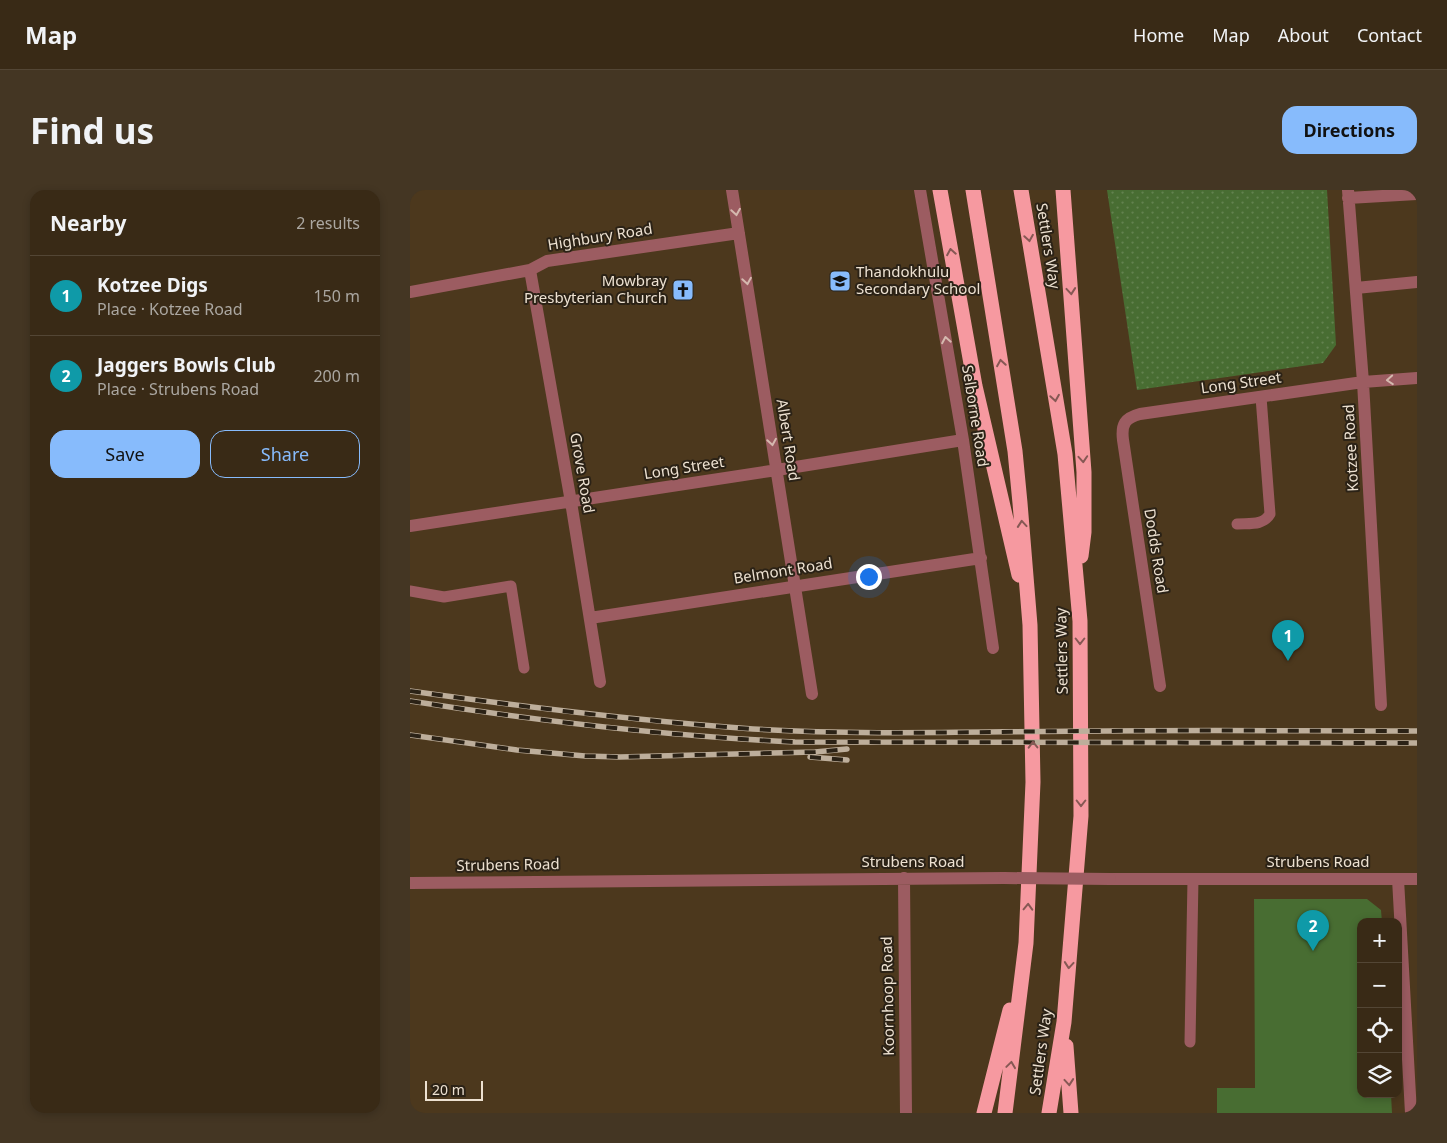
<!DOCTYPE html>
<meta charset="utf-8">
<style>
:root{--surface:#392a16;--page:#443623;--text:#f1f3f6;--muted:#aba7a1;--line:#534635;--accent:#87bbfc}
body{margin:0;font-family:"Noto Sans",sans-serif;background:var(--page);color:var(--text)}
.controls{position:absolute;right:15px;bottom:15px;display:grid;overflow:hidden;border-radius:10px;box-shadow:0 2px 8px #0003}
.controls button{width:45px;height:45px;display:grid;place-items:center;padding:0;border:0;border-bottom:1px solid var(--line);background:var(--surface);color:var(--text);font:25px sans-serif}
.scale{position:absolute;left:15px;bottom:12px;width:58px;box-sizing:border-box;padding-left:5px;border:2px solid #ede1d1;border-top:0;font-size:14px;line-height:18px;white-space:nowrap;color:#ede1d1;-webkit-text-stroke:4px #2b2216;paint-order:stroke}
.you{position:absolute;left:458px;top:386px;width:18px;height:18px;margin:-12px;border:4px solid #fff;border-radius:50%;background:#1a73e8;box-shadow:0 0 0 8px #1a73e833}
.badge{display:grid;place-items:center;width:32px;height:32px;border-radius:50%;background:var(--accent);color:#fff;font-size:16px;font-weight:700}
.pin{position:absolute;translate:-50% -41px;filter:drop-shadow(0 1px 2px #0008)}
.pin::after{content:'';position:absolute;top:26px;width:18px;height:15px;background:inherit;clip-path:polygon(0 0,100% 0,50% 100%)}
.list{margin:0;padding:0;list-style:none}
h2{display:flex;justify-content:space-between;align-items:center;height:65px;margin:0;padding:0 20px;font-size:21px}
h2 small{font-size:16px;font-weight:400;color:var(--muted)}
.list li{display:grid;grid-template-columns:32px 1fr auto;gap:15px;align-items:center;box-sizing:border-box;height:80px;padding:0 20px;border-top:1px solid var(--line)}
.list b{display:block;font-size:19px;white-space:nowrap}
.list p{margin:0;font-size:16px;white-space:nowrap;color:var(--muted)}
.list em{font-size:16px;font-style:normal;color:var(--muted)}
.actions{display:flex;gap:10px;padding:15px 20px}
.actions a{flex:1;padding:11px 0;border:1px solid var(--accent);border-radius:15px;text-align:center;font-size:18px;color:var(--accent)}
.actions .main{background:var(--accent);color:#111}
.icon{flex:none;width:28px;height:28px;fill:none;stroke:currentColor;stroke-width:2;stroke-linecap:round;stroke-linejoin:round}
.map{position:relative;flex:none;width:1007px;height:923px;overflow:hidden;border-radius:15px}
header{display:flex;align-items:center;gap:30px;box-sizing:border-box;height:70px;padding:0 25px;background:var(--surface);border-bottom:1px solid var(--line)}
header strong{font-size:24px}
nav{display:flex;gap:28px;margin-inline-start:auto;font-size:18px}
.intro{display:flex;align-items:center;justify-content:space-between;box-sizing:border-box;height:120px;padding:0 30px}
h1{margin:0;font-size:35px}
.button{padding:12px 22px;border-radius:15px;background:var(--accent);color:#111;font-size:18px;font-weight:700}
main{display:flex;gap:30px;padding:0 30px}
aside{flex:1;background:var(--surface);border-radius:15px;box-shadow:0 2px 8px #0003}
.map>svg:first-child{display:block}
.grass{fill:url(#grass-dots)}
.pitch{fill:#486d32}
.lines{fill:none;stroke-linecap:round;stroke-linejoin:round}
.lane{stroke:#9c5c61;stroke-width:11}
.street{stroke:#9c5c61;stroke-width:12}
.highway{stroke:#f699a0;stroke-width:15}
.rail-casing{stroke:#bdae9b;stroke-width:5.5}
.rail{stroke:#2b2216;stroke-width:4;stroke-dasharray:11;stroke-linecap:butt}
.street-bridge{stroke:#9c5c61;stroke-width:12}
.oneway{stroke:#d5b9af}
.oneway2{stroke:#865854}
.labels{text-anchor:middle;stroke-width:4;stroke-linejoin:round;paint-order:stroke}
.street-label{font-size:15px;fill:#ede1d1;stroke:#2b2216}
.poi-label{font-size:15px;fill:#ede1d1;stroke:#2b2216;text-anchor:start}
</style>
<header>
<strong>Map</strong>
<nav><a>Home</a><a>Map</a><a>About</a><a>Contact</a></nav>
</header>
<div class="intro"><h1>Find us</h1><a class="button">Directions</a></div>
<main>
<aside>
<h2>Nearby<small>2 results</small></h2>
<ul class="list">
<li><span class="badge" style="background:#0f9aa8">1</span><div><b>Kotzee Digs</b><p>Place · Kotzee Road</p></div><em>150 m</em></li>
<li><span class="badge" style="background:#0f9aa8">2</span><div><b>Jaggers Bowls Club</b><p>Place · Strubens Road</p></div><em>200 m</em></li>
</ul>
<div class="actions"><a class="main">Save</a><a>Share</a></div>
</aside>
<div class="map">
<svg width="1007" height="923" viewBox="0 0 1007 923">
<defs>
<pattern id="grass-dots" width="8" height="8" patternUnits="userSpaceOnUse" patternTransform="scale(1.25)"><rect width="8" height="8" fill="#486d32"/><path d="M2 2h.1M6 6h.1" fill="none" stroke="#63824f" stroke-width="1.8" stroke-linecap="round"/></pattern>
</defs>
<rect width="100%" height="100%" fill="#4c381d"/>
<!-- grass -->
<path class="grass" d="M697,0H917L926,155L913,173L727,200Z"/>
<!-- pitch -->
<path class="pitch" d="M844,709H957L971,720L972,732H951V904H981L982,923H807V898H845Z"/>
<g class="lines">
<!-- lane -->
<path class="lane" d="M827,334C839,333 853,336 860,324L851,207
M0,401L34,407L101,396L114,478
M780,852L783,689"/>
<!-- street -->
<path class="street" d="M322,0L402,504
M510,0L553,250L583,458
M938,0L953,192L971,515
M938,8L1007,4
M120,80L161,312L190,492
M946,98L1007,92
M0,102L120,80L137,71L329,43
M0,336L367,280L553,250
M180,428L571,368
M750,496L713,250C711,234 715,228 730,224L953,192L1007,188
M494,688L496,923
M700,689H1007
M988,689L1001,923
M0,693L594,688"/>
<!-- highway -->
<path class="highway" d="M530,0L565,196L609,385
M563,0L605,261L610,313L620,435L623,592L616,753L595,923
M611,0L655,264L670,431L671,626L654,832L639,923
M653,0L674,282V342L671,366
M656,856L661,923
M574,923L600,820"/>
<!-- rail casing -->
<g class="rail-casing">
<path id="rail" d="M0,501C114,517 228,531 343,539C461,546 579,541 698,541C801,540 904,541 1007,541
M0,511C128,531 256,546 385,552L1007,553
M0,545L107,560L175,566L210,567L405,562L437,559
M400,567L437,570"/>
</g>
<!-- rail -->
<use href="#rail" class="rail"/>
<!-- street-bridge -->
<path class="street-bridge" d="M594,688L700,689"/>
</g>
<!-- one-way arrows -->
<defs><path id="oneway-chevron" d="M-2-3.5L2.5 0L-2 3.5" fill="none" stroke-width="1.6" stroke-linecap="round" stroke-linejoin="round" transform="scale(1.25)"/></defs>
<g class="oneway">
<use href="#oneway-chevron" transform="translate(326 22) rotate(81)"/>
<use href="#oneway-chevron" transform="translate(337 91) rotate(81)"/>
<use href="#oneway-chevron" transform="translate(536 150) rotate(-100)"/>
<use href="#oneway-chevron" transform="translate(980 190) rotate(176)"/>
<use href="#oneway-chevron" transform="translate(362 252) rotate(81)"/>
</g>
<g class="oneway2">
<use href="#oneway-chevron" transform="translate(619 48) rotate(81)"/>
<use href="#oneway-chevron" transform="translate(541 62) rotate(-100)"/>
<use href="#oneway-chevron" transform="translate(661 101) rotate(85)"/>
<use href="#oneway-chevron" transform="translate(591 173) rotate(-99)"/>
<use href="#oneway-chevron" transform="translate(645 208) rotate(81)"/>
<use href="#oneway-chevron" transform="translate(673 269) rotate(86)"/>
<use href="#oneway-chevron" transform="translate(612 334) rotate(-95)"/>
<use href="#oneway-chevron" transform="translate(670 451) rotate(90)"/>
<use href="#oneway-chevron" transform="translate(623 555) rotate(-91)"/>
<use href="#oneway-chevron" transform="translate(671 613) rotate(90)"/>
<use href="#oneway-chevron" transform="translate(618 717) rotate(-88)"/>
<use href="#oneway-chevron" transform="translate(659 775) rotate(95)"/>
<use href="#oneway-chevron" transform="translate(601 875) rotate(-82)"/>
<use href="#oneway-chevron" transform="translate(659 892) rotate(85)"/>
</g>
<!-- icons -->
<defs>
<g id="school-square" transform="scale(1.125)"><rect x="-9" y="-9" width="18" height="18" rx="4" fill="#87bbfc" stroke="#2b2216"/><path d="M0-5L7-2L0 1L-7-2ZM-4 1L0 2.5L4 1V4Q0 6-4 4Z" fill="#111"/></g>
<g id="church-square" transform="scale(1.125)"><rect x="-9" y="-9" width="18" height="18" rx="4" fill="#87bbfc" stroke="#2b2216"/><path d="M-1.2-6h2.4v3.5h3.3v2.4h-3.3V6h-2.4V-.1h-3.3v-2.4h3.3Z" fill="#111"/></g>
</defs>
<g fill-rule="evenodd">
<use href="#school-square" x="430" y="91"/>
<use href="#church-square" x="273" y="100"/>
</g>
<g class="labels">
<!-- street labels -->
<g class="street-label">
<text transform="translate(190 47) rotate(-9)" y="5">Highbury Road</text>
<text transform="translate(638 56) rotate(81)" y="5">Settlers Way</text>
<text transform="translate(831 193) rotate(-8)" y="5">Long Street</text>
<text transform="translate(565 226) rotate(81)" y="5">Selborne Road</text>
<text transform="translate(378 250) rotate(81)" y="5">Albert Road</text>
<text transform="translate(941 258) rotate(-93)" y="5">Kotzee Road</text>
<text transform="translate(274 278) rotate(-9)" y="5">Long Street</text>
<text transform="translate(172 283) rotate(80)" y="5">Grove Road</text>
<text transform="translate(746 361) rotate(81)" y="5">Dodds Road</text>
<text transform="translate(373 381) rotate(-9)" y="5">Belmont Road</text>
<text transform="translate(652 461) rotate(-91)" y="5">Settlers Way</text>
<text x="503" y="677">Strubens Road</text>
<text x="908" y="677">Strubens Road</text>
<text transform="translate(98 675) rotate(-1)" y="5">Strubens Road</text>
<text transform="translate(478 806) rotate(-91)" y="5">Koornhoop Road</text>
<text transform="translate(631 862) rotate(-82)" y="5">Settlers Way</text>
</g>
<!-- poi labels -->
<g class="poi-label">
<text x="446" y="87">Thandokhulu<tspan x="446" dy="17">Secondary School</tspan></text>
<text x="257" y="96" text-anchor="end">Mowbray<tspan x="257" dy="17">Presbyterian Church</tspan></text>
</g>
</g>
</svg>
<div class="controls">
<button>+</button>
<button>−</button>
<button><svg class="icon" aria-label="locate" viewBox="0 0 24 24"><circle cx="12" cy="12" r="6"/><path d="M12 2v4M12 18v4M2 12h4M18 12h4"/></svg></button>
<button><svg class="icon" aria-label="layers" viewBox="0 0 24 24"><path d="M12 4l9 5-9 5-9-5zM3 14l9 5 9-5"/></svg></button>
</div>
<div class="scale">20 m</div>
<div class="you"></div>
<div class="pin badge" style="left:878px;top:471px;background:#0f9aa8">1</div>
<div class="pin badge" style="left:903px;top:761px;background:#0f9aa8">2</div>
</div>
</main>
